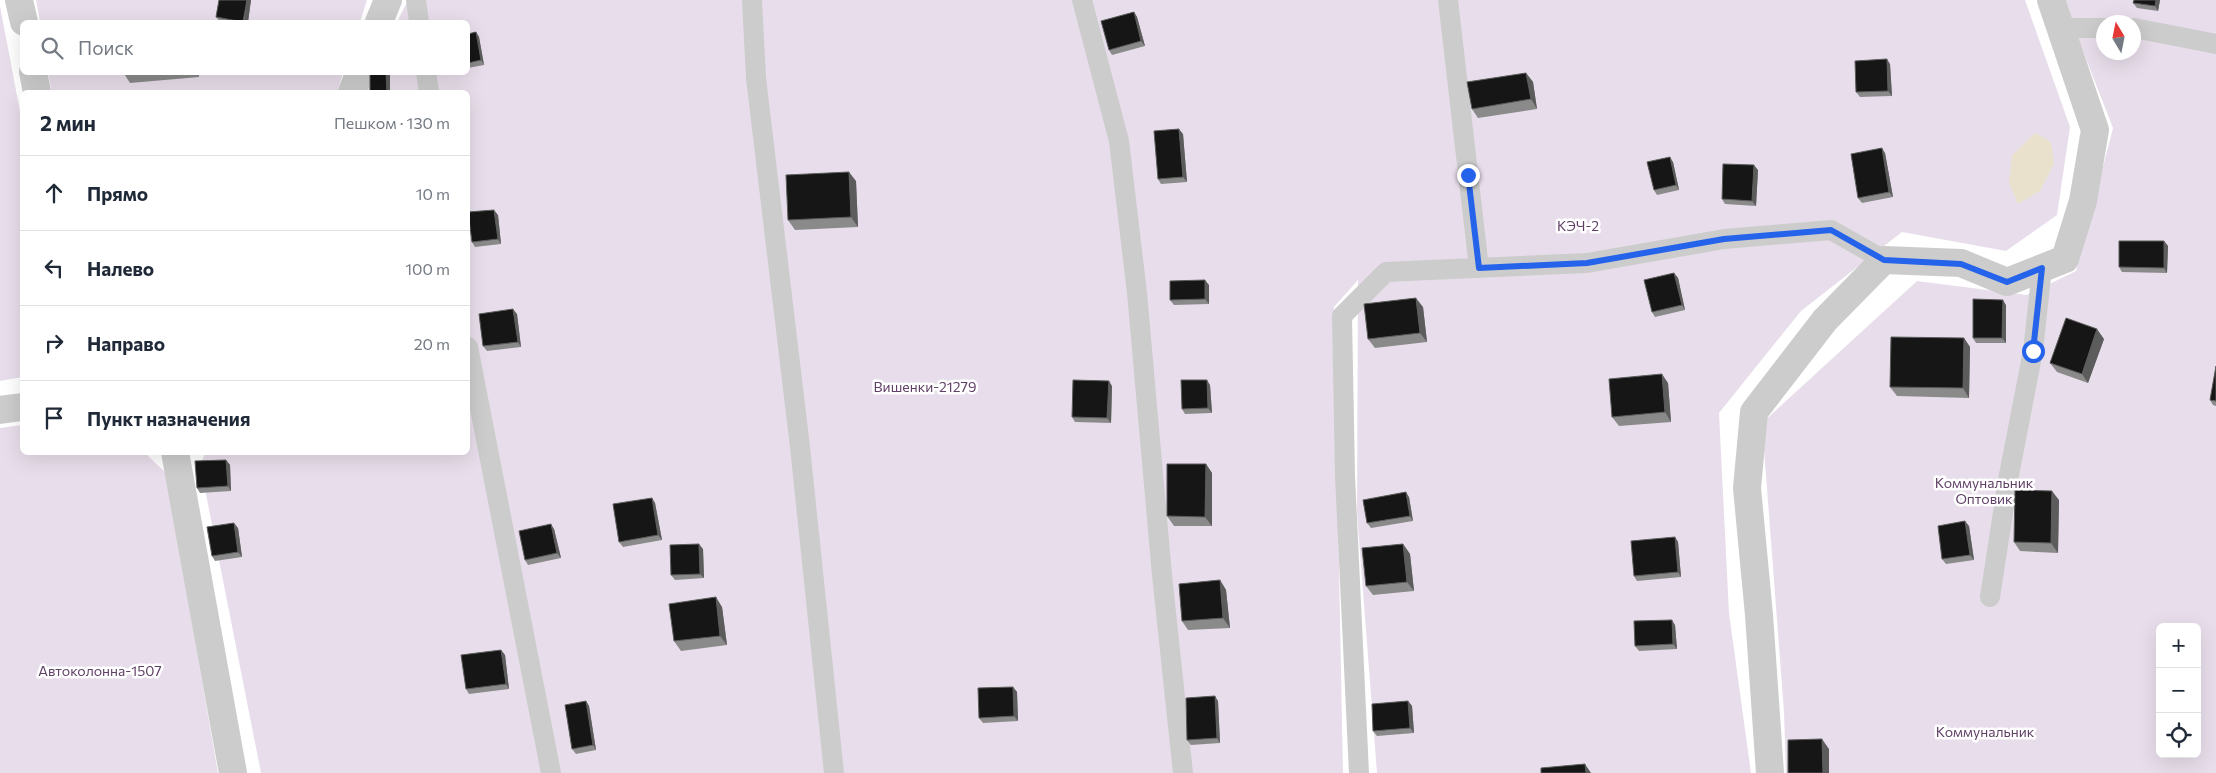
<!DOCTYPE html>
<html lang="ru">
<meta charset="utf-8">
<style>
:root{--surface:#fff;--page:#f6f6f7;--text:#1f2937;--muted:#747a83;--line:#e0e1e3}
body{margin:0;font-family:Commissioner,sans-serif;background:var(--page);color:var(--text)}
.controls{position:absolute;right:15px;bottom:15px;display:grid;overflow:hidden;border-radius:8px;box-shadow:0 5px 20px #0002}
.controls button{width:45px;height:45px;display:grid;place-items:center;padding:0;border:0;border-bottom:1px solid var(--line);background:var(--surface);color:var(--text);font:25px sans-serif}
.compass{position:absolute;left:2096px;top:15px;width:45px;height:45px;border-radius:50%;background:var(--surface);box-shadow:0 5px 20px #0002;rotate:350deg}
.stop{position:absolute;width:15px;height:15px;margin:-11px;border:4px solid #2563eb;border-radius:50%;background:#fff}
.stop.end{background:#2563eb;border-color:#fff;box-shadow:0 1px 5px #0008}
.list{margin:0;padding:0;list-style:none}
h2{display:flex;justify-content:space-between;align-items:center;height:65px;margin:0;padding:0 20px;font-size:21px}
h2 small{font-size:16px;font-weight:400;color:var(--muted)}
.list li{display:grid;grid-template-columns:32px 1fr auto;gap:15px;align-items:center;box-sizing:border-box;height:75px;padding:0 20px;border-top:1px solid var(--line)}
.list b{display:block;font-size:19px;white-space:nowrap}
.list em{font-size:16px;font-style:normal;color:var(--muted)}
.icon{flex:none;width:28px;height:28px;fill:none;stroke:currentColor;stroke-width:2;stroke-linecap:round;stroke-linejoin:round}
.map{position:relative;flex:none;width:2216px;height:773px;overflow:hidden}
.search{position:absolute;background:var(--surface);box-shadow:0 5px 20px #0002;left:20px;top:20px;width:450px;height:55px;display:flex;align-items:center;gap:12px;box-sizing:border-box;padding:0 18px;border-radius:8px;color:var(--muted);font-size:19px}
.panel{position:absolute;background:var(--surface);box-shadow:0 5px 20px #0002;left:20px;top:90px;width:450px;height:365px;border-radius:8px}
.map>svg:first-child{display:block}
.green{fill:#e8deeb;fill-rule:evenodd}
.water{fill:#e9e1cc}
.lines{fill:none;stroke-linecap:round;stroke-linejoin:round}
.lane{stroke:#ccc;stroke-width:20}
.street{stroke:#ccc;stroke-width:28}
.wall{fill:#8a8a8a}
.shaded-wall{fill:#5c5c5c}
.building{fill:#161616;stroke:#5c5c5c}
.route{stroke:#2563eb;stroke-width:6}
.labels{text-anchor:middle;stroke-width:5;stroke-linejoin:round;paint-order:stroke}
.park-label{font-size:14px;fill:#614067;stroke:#fff}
</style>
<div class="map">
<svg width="2216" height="773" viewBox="0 0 2216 773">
<rect width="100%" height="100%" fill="#fff"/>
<!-- green -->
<path class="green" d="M36,0H367L360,22H40Z
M408,0H2025L2070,127L2057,215L2006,251L1902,232L1801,311L1719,413L1729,613L1751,773H1377L1357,513L1358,280L1334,307L1343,773H261L200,464L206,452H468V92H361L371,73L468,72V22H397Z
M2063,0H2216V773H1786L1784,712L1762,423L1917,281L2027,295L2076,271L2113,128ZM2104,22H2134V52H2104ZM2160,627H2197V754H2160Z
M0,6L22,122V377L0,381Z
M48,73H343L337,92H52Z
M22,425V452L145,453L166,473L218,773H0V428Z"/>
<!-- water -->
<path class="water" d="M2035,133L2051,142L2054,164L2040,191L2018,204L2009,183L2012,156Z"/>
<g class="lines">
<!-- lane -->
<path class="lane" d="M416,0L419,22
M752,0L756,78L800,447L834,773
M1082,0L1119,141L1137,293L1162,575L1183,773
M1448,0L1479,268
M2061,28H2104
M2134,28L2216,44
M426,72L429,92
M468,347L551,773
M1990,597L2008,480L2033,351L2042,268
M1359,773L1345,476L1342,316L1386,272L1587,263L1724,239L1831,230L1884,260"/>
<!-- street -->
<path class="street" d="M19,0L24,22
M379,22L388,0
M33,72L37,92
M352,92L360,72
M0,410L22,407
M175,452L233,773
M1770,773L1759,615L1747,488L1754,412L1825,320L1884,260L1961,263L2007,282L2065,259L2083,201L2095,130L2051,0"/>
</g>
<!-- wall -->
<path class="wall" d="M251,0L248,22H220L216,17Z
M2160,0L2158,11L2137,8L2133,3Z
M1134,12L1137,17L1145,46L1112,55L1109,50Z
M476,32L479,37L484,65L468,68V34Z
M1890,64L1892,96L1860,97L1856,92Z
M123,72H199V77L130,83Z
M1526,73L1533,82L1537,109L1478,118L1472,109Z
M1183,134L1187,182L1161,184L1158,179Z
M1885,153L1893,197L1862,203L1858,198Z
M1673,162L1679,190L1657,195L1654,190Z
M1758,170L1756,206L1725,204L1722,199Z
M856,181L858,227L795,230L788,220Z
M498,215L501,244L475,247L472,242Z
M2164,241L2168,246L2167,273L2122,272L2119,267Z
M1674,273L1678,278L1685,310L1655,317L1652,312Z
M1209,285V304L1174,305L1170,300Z
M2006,305V343H1976L1973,338Z
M1423,307L1427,342L1375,348L1368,339Z
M517,314L521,347L487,351L483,346Z
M1964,338L1970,347L1969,398L1897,396L1890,387Z
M2104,339L2088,383L2057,372L2050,363Z
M2216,366V406L2213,405L2210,400Z
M1668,383L1671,422L1619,426L1612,417Z
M1210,385L1212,413L1185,414L1182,409Z
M1112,386L1111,423L1075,422L1072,417Z
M226,460L230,465L231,491L200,493L197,488Z
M1206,464L1212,473V526H1174L1167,516Z
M1409,497L1413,521L1371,528L1367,523Z
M652,498L655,503L662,540L623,547L619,542Z
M2059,500L2058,553L2020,551L2014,542Z
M1969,526L1974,560L1946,564L1942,559Z
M238,528L242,557L215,561L212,556Z
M554,529L561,558L528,565L525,560Z
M1675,537L1678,542L1681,577L1637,581L1634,576Z
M1403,544L1410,554L1414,591L1373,595L1366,586Z
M703,549L704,578L675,580L671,575Z
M1220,580L1226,590L1230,628L1188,630L1182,621Z
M722,607L727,645L681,651L674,641Z
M1675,625L1677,649L1639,651L1635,646Z
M501,650L505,655L509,689L469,694L466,689Z
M1013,687L1017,692L1018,721L983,723L979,718Z
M586,701L589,706L596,750L576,754L572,749Z
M1218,701L1220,743L1191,745L1187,740Z
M1408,701L1412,706L1414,733L1377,736L1373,731Z"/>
<!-- shaded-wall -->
<path class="shaded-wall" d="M247,0H251L248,22H244Z
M2156,0H2160L2158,11L2155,6Z
M1134,12L1137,17L1145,46L1141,41Z
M476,32L479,37L484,65L481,60Z
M1887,59L1890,64L1892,96L1888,91Z
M386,72L390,73V92H387Z
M1526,73L1533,82L1537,109L1531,99Z
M1179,129L1183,134L1187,182L1183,177Z
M1882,148L1885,153L1893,197L1889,192Z
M1670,157L1673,162L1679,190L1676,185Z
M1754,165L1758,170L1756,206L1752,201Z
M849,172L856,181L858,227L851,217Z
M494,210L498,215L501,244L498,239Z
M2164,241L2168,246L2167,273L2164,268Z
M1674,273L1678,278L1685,310L1682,305Z
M1205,280L1209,285V304L1205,299Z
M1416,298L1423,307L1427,342L1420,333Z
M2003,300L2006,305V343L2002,338Z
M513,309L517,314L521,347L518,342Z
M2097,329L2104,339L2088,383L2082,374Z
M1964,338L1970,347L1969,398L1963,388Z
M1662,374L1668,383L1671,422L1665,412Z
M1207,380L1210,385L1212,413L1208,408Z
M1109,381L1112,386L1111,423L1107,418Z
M468,434L469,447L468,444Z
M226,460L230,465L231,491L228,486Z
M1206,464L1212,473V526L1205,517Z
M2052,491L2059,500L2058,553L2051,543Z
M1406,492L1409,497L1413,521L1410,516Z
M652,498L655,503L662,540L658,535Z
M1965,521L1969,526L1974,560L1970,555Z
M234,523L238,528L242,557L238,552Z
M551,524L554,529L561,558L557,553Z
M1675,537L1678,542L1681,577L1678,572Z
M699,544L703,549L704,578L700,574Z
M1403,544L1410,554L1414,591L1407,582Z
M1220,580L1226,590L1230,628L1223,618Z
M716,597L722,607L727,645L720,636Z
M1672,620L1675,625L1677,649L1673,644Z
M501,650L505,655L509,689L506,684Z
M1013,687L1017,692L1018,721L1014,716Z
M1215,696L1218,701L1220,743L1217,738Z
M586,701L589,706L596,750L593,745Z
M1408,701L1412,706L1414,733L1410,728Z
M1822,739L1829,749V773H1823Z
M1585,764L1591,773H1586Z"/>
<!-- building -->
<path class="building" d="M219,0H247L243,22L216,17Z
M2134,0H2156L2155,6L2133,3Z
M1134,12L1141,41L1109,50L1101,21Z
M476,32L481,60L468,63V34Z
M1887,59L1888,91L1856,92L1855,61Z
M370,72H386L387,92H370Z
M1526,73L1531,99L1472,109L1467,82Z
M1179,129L1183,177L1158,179L1154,131Z
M1882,148L1889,192L1858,198L1851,154Z
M1670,157L1676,185L1654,190L1647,162Z
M1723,164L1754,165L1752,201L1722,199Z
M849,172L851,217L788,220L786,175Z
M494,210L498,239L472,242L468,212Z
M2119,241H2164V268L2119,267Z
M1674,273L1682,305L1652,312L1644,280Z
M1205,280V299L1170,300V281Z
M1416,298L1420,333L1368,339L1364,304Z
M1973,299L2003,300L2002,338H1973Z
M513,309L518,342L483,346L479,314Z
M2066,318L2097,329L2082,374L2050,363Z
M1891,337L1964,338L1963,388L1890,387Z
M2216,366V401L2210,400Z
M1662,374L1665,412L1612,417L1609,379Z
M1073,380L1109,381L1107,418L1072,417Z
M1181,380H1207L1208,408L1182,409Z
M226,460L228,486L197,488L195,461Z
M1167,464H1206L1205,517L1167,516Z
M2015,490L2052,491L2051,543L2014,542Z
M1406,492L1410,516L1367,523L1363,500Z
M652,498L658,535L619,542L613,504Z
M1965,521L1970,555L1942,559L1938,526Z
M234,523L238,552L212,556L207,527Z
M551,524L557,553L525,560L519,531Z
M1675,537L1678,572L1634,576L1631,541Z
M699,544L700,574L671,575L670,545Z
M1403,544L1407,582L1366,586L1362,548Z
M1220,580L1223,618L1182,621L1179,584Z
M716,597L720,636L674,641L669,604Z
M1672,620L1673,644L1635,646L1634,621Z
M501,650L506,684L466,689L461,655Z
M1013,687L1014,716L979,718L978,688Z
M1215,696L1217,738L1187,740L1186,698Z
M586,701L593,745L572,749L565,705Z
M1408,701L1410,728L1373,731L1372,704Z
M1822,739L1823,773H1788V740Z
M1585,764L1586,773H1541V768Z"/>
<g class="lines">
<!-- route -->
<path class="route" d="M1468,175L1479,268L1587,263L1724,239L1831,230L1884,260L1961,264L2007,282L2042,268L2033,351"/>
</g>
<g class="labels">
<!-- park labels -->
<g class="park-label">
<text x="1578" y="231">КЭЧ-2</text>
<text x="925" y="392">Вишенки-21279</text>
<text x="1984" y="488">Коммунальник<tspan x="1984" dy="16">Оптовик</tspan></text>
<text x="100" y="676">Автоколонна-1507</text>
<text x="1985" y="737">Коммунальник</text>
</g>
</g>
</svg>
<div class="controls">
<button>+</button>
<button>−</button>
<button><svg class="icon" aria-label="locate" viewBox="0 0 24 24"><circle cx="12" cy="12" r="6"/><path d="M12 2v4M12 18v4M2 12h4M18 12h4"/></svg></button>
</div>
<svg class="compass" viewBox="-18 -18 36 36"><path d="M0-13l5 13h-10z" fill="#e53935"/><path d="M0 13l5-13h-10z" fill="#747a83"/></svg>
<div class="stop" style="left:2033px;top:351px"></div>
<div class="stop end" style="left:1468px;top:175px"></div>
<div class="search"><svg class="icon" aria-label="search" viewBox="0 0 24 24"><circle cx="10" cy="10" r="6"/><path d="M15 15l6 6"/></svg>Поиск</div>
<section class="panel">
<h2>2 мин<small>Пешком · 130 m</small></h2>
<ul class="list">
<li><svg class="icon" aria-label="ahead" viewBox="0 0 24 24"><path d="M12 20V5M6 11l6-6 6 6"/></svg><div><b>Прямо</b></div><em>10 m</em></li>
<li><svg class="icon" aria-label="left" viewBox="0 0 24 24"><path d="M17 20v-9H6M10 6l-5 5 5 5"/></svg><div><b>Налево</b></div><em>100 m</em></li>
<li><svg class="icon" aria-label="right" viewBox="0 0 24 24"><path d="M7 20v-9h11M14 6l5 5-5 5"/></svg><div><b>Направо</b></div><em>20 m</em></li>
<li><svg class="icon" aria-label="arrive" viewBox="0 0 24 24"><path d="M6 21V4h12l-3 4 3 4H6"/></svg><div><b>Пункт назначения</b></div></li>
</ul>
</section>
</div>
